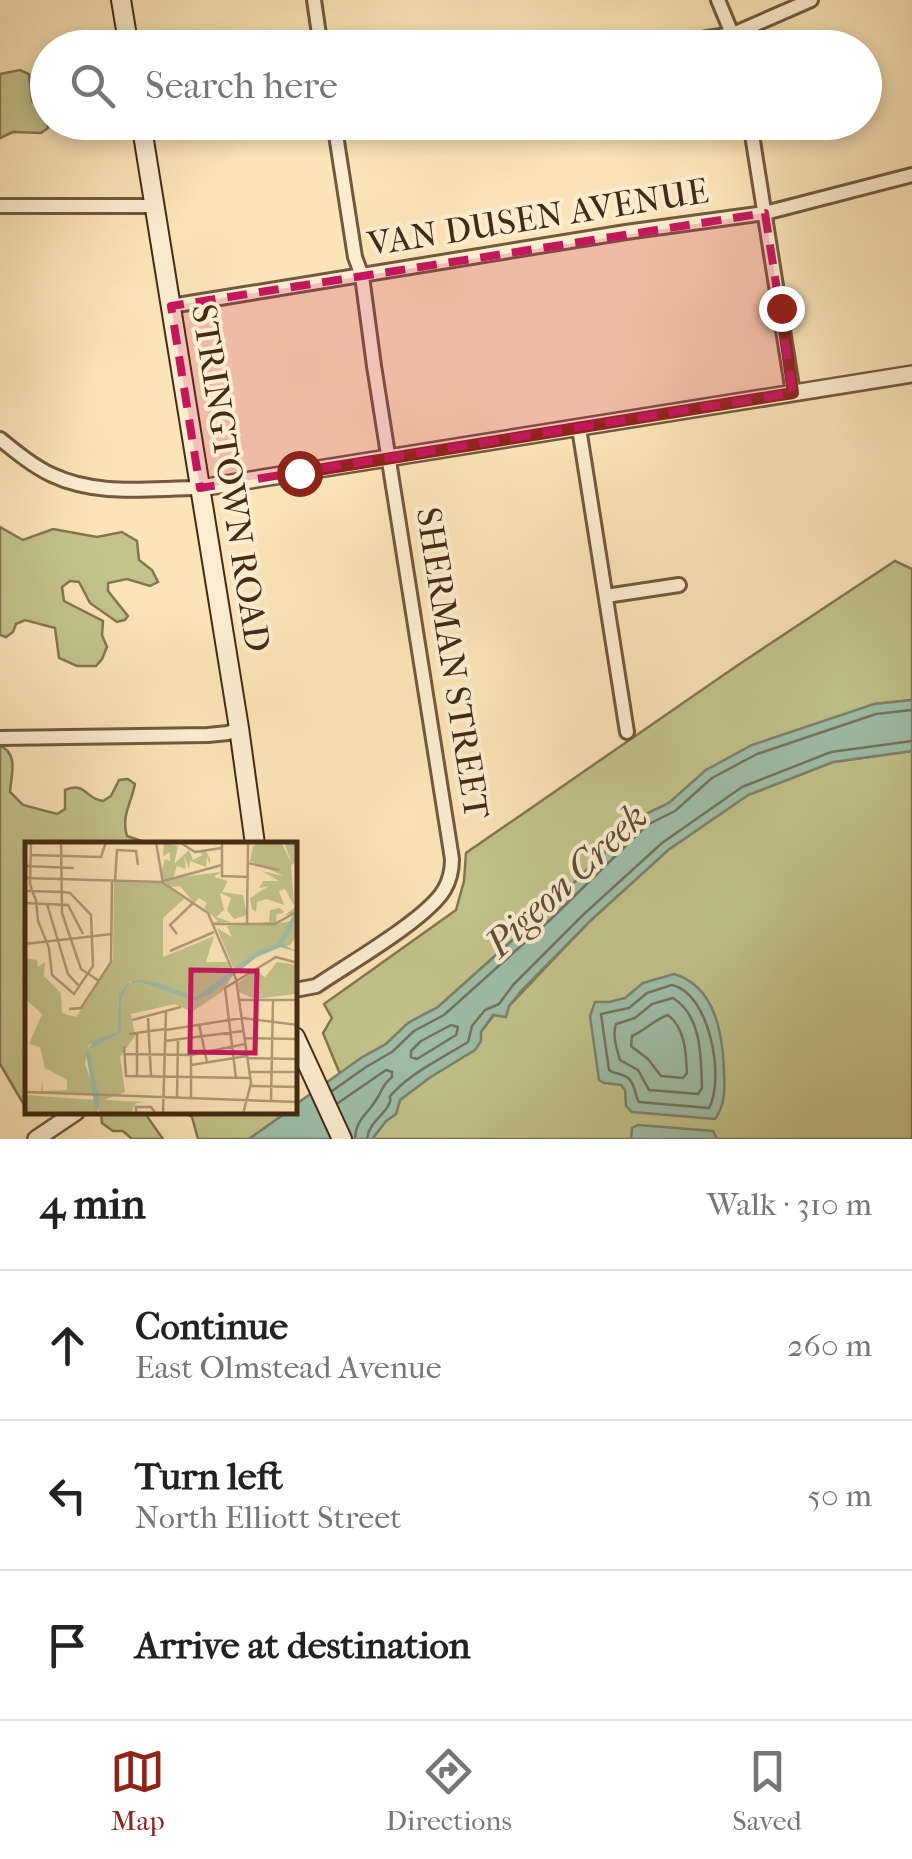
<!DOCTYPE html>
<meta charset="utf-8">
<style>
:root{--surface:#fff;--page:#f2f2f2;--text:#222;--muted:#767676;--line:#e0e0e0;--accent:#8f2418}
body{margin:0;font-family:"IM FELL French Canon",serif;background:var(--page);color:var(--text)}
.stop{position:absolute;width:30px;height:30px;margin:-22px;border:8px solid #8f2418;border-radius:50%;background:#fff}
.stop.end{background:#8f2418;border-color:#fff;box-shadow:0 2px 10px #0008}
.list{margin:0;padding:0;list-style:none}
h2{display:flex;justify-content:space-between;align-items:center;height:130px;margin:0;padding:0 40px;font-size:42px}
h2 small{font-size:32px;font-weight:400;color:var(--muted)}
.list li{display:grid;grid-template-columns:65px 1fr auto;gap:30px;align-items:center;box-sizing:border-box;height:150px;padding:0 40px;border-top:2px solid var(--line)}
.list b{display:block;font-size:38px;white-space:nowrap}
.list p{margin:0;font-size:32px;white-space:nowrap;color:var(--muted)}
.list em{font-size:32px;font-style:normal;color:var(--muted)}
.icon{flex:none;width:55px;height:55px;fill:none;stroke:currentColor;stroke-width:2;stroke-linecap:round;stroke-linejoin:round}
.map{position:relative;flex:none;width:912px;height:1139px;overflow:hidden}
.search{position:absolute;background:var(--surface);box-shadow:0 5px 15px #0003;left:30px;right:30px;top:30px;height:110px;display:flex;align-items:center;gap:25px;box-sizing:border-box;padding:0 35px;border-radius:55px;color:var(--muted);font-size:38px}
.sheet{height:580px;background:var(--surface)}
nav{display:flex;justify-content:space-around;align-items:center;box-sizing:border-box;height:140px;border-top:2px solid var(--line);background:var(--surface);font-size:28px;color:var(--muted)}
nav a{display:grid;justify-items:center;gap:5px}
nav .on{color:var(--accent)}
.map>svg:first-child{display:block}
.green{fill:#c3c38b;stroke:#847650;stroke-width:2.5}
.water{fill:#9fbfaa;stroke:#7b836e;stroke-width:2.5}
.lines{fill:none;stroke-linecap:round;stroke-linejoin:round}
.shore{stroke:#72745f;stroke-width:2.5}
.minor-casing{stroke:#72583d;stroke-width:18}
.tertiary-casing{stroke:#72583d;stroke-width:20}
.secondary-casing{stroke:#452a14;stroke-width:22}
.minor{stroke:#fcedd0;stroke-width:12}
.tertiary{stroke:#fcedd0;stroke-width:15}
.secondary{stroke:#fcedd0;stroke-width:18}
.route{stroke:#8f2418;stroke-width:12}
.marked{fill:#c2185b;fill-opacity:0.2;stroke:#c2185b;stroke-width:8;stroke-dasharray:20 12;stroke-linejoin:round}
.labels{text-anchor:middle;stroke-width:8;stroke-linejoin:round;paint-order:stroke}
.street-label{font-size:35px;fill:#452a14;stroke:#fcedd0}
.water-label{font-size:38px;font-style:italic;fill:#5c4f3a;stroke:#fcedd0}
.inset-river{fill:none;stroke:#9fbfaa;stroke-width:5}
.inset-road{fill:none;stroke:#b29a76;stroke-width:2.5}
.view{fill:#c2185b;fill-opacity:0.15;stroke:#c2185b;stroke-width:5}
.inset-edge{fill:none;stroke:#452a14;stroke-width:5}
</style>
<div class="map">
<svg width="912" height="1139" viewBox="0 0 912 1139">
<rect width="100%" height="100%" fill="#fbe4b7"/>
<filter id="stains"><feTurbulence type="fractalNoise" baseFrequency=".002" numOctaves="4"/><feColorMatrix values="0 0 0 0 .2 0 0 0 0 .09 0 0 0 0 .02 0 0 0 .5 -.17"/></filter>
<radialGradient id="worn" r=".72"><stop offset=".6" stop-color="#630" stop-opacity="0"/><stop offset="1" stop-color="#630" stop-opacity=".3"/></radialGradient>
<!-- green -->
<path class="green" d="M20,70L29,74L32,101L47,110L48,128L41,133L13,132L0,138V74Z
M0,527L23,540L53,529L97,537L122,532L137,541L139,560L152,570L158,582L150,586L127,579L108,583V591L128,616L125,620L117,622L90,603L79,582L70,581L62,587L64,601L103,621L102,635L107,647L102,659L96,666H77L59,658L55,628L25,620L16,624L13,632L6,637L0,635Z
M895,561L912,569V700L874,704L706,770L669,803L642,816L544,912L438,1007L408,1023L386,1044L361,1058L340,1074L323,1033L332,1018L324,1004L456,910L464,881L466,853L738,665Z
M0,746C19,753 11,776 10,792L23,805L57,814L65,809V790C86,781 85,799 103,801L111,796L119,780L128,779L135,784C131,804 121,816 127,836L144,842V844H28L26,1062L27,1110L0,1064Z
M912,751V1139H372L386,1121L396,1114L400,1100L429,1078L481,1032L494,1015L509,1006L590,921L668,850L748,795L833,762Z
M104,1112H144L163,1139H132L123,1131H113L102,1123L101,1114Z
M184,1112H287L249,1139H198L192,1117Z"/>
<!-- water -->
<path class="water" d="M912,700V751L833,762L748,795L668,850L654,863L590,921L521,991L509,1006L506,1017L493,1015L481,1032V1041L475,1050L429,1078L400,1100L396,1114L386,1121L372,1139H249L287,1112H295V1105L361,1058L386,1044L408,1023L438,1007L544,912L642,816L669,803L706,770L752,745L874,704Z
M674,974C716,986 723,1036 724,1073C725,1090 725,1105 715,1119L632,1112L626,1106L625,1090L621,1085L604,1083L599,1080L590,1016L595,1002H609L625,998L643,983Z
M638,1125L713,1131L717,1139H631L632,1128Z"/>
<g class="lines">
<!-- shore -->
<path class="shore" d="M672,985C710,993 725,1079 709,1108L639,1102C634,1095 636,1084 628,1078C622,1073 614,1074 609,1070L601,1014L629,1008L647,993Z
M673,998C702,1016 701,1057 702,1088L698,1094L649,1090L638,1070L620,1060C617,1050 612,1035 616,1024L635,1018L652,1004Z
M668,1015C685,1028 686,1052 687,1073L683,1078L661,1076L648,1059L631,1046L632,1036C646,1030 655,1019 668,1015Z
M451,1025L458,1027L456,1035L417,1059L411,1057V1051L421,1041Z
M332,1091L366,1067L392,1052L414,1031L444,1015L551,919L647,825L675,811L712,778L757,754L876,714L912,710
M338,1103L386,1070L392,1072V1077C381,1086 383,1090 376,1100C367,1115 356,1119 355,1139
M367,1139C369,1123 381,1118 388,1106C395,1094 384,1102 394,1092C414,1071 444,1057 468,1042L472,1026L485,1010L499,1004L513,985L584,914L662,843L742,787L831,752L912,741"/>
<!-- minor casing -->
<g class="minor-casing">
<path id="minor" d="M314,0L321,48
M718,0L738,48
M645,48L733,34L811,0
M750,122L793,393
M142,127L174,122
M0,206H154
M171,306L626,232L765,213L912,175
M579,428L627,732
M0,439C16,452 33,466 52,475C99,497 150,488 200,488
M606,596L679,585
M0,738L208,735L228,733L239,728
M295,990L316,986C347,965 427,919 444,890C450,880 452,871 452,859L374,366L362,276L355,257L334,122"/>
</g>
<!-- tertiary casing -->
<g class="tertiary-casing">
<path id="tertiary" d="M200,488L912,374
M36,1139L76,1112"/>
</g>
<!-- secondary casing -->
<g class="secondary-casing">
<path id="secondary" d="M121,0L129,48
M141,122L239,728L255,844
M295,1037L342,1139"/>
</g>
<!-- minor -->
<use href="#minor" class="minor"/>
<!-- tertiary -->
<use href="#tertiary" class="tertiary"/>
<!-- secondary -->
<use href="#secondary" class="secondary"/>
</g>
<g class="lines">
<!-- route -->
<path class="route" d="M299,473L793,393L781,308"/>
</g>
<!-- marked area -->
<path class="marked" d="M765,213L793,393L200,488L171,306Z"/>
<g class="labels">
<!-- street labels -->
<g class="street-label">
<text transform="translate(538 217) rotate(-9)" y="12">VAN DUSEN AVENUE</text>
<text transform="translate(231 478) rotate(81)" y="12">STRINGTOWN ROAD</text>
<text transform="translate(453 663) rotate(81)" y="12">SHERMAN STREET</text>
</g>
<!-- water labels -->
<g class="water-label">
<text transform="translate(566 880) rotate(-43)" y="13">Pigeon Creek</text>
</g>
</g>
<!-- overview -->
<g transform="translate(25 842)">
<rect width="272" height="272" fill="#fbe4b7"/>
<path d="M139,0L153,4L149,22L164,8L168,18L178,13L171,8L181,9L185,17V23L182,15L181,25L165,19L164,27L159,14L161,27L152,24L148,36L196,30L189,35L203,39L197,50L218,53L222,73L209,77L202,68L206,56L195,51L199,68L191,75L206,80L188,81L193,79L179,66L182,61L174,56L169,61L155,44L145,45L139,39L146,36L138,38L136,31L140,17L145,19V10L138,14ZM236,0H256L266,20L259,0H272V20L266,23L272,94L265,103L232,109L209,128L192,86L207,95L202,84L244,80L245,68L254,66L260,70L251,73L252,82L269,78L268,72L260,73L270,65L260,47L254,49L259,63L242,57L232,60L231,70L227,67L225,56L244,44L234,46L238,39H254L237,29L259,34L225,19L228,4ZM89,40L136,41L159,57L138,76V115L189,94L181,120H202L206,129L170,156L134,141L105,140L94,155L92,190L64,203L60,222L71,253L16,250L17,236L18,249L42,248V238L20,226L15,205L4,202L17,172L0,157V116L12,118L13,125L20,120L19,134L36,151L37,171L51,175L88,118ZM252,120L272,123L270,152L230,157L214,150L213,141L231,128L240,135ZM207,134L198,149L167,170L150,162L106,172L110,194L95,215L100,250L79,258L122,260L111,261L105,272H74L64,208L96,191V160L103,144L114,140L169,159ZM0,253L71,258V272H0Z" fill="#c3c38b"/>
<path d="M256,101L272,110L256,105L232,115L185,152L169,159L114,140L103,144L96,160V191L64,208L75,261L71,272L61,211L68,199L92,190L94,153L102,142L114,138L134,141L171,155L232,109Z" fill="#9fbfaa"/>
<path class="inset-river" d="M255,102L272,71"/>
<path class="inset-road" d="M36,0L37,71L56,127L74,139M131,0L138,41L183,71L211,137L226,241L218,272M197,0V34L224,35M156,1L170,10L197,6M5,13L76,15L81,0M223,21L254,28M1,24L49,26M0,36L135,40L197,23M90,39L92,8L111,9L113,23M0,49H7L37,50L45,51L66,73L68,124L49,152L27,133L24,106L13,79L11,58L7,49L5,41L6,0M0,61L43,63L58,92M22,62L43,132L55,145M188,82H250L273,69M222,82L223,0M152,92L145,83L168,61M0,102L87,92M145,109L189,90M214,158H273M44,167L56,166L86,120L87,39M123,176L126,234M107,178L156,165M174,182L182,220M141,188L217,176L273,183M112,191V234M104,192L140,187M220,196L273,197M140,199L218,189M99,204L101,234L225,236M100,212L166,213L220,202M222,216L273,217M166,223L222,214M224,230H273M211,236L200,146L251,115L273,121M226,244L273,245M0,250L273,260M152,255L153,199M166,257V213M246,259L248,158M111,272V265H126L131,272M138,272L141,169"/>
<path class="view" d="M166,128L232,129L230,211L165,210Z"/>
<rect width="272" height="272" class="inset-edge"/>
</g>
<rect width="100%" height="100%" filter="url(#stains)"/>
<rect width="100%" height="100%" fill="url(#worn)"/>
</svg>
<div class="stop" style="left:299px;top:473px"></div>
<div class="stop end" style="left:781px;top:308px"></div>
<div class="search"><svg class="icon" aria-label="search" viewBox="0 0 24 24"><circle cx="10" cy="10" r="6"/><path d="M15 15l6 6"/></svg>Search here</div>
</div>
<section class="sheet">
<h2>4 min<small>Walk · 310 m</small></h2>
<ul class="list">
<li><svg class="icon" aria-label="ahead" viewBox="0 0 24 24"><path d="M12 20V5M6 11l6-6 6 6"/></svg><div><b>Continue</b><p>East Olmstead Avenue</p></div><em>260 m</em></li>
<li><svg class="icon" aria-label="left" viewBox="0 0 24 24"><path d="M17 20v-9H6M10 6l-5 5 5 5"/></svg><div><b>Turn left</b><p>North Elliott Street</p></div><em>50 m</em></li>
<li><svg class="icon" aria-label="arrive" viewBox="0 0 24 24"><path d="M6 21V4h12l-3 4 3 4H6"/></svg><div><b>Arrive at destination</b></div></li>
</ul>
</section>
<nav>
<a class="on"><svg class="icon" aria-label="map" viewBox="0 0 24 24"><path d="M3 6l6-2 6 2 6-2v14l-6 2-6-2-6 2zM9 4v14M15 6v14"/></svg>Map</a>
<a><svg class="icon" aria-label="directions" viewBox="0 0 24 24"><path d="M12 3l9 9-9 9-9-9zM9 14v-3h6M13 9l2 2-2 2"/></svg>Directions</a>
<a><svg class="icon" aria-label="saved" viewBox="0 0 24 24"><path d="M7 4h10v16l-5-4-5 4z"/></svg>Saved</a>
</nav>
